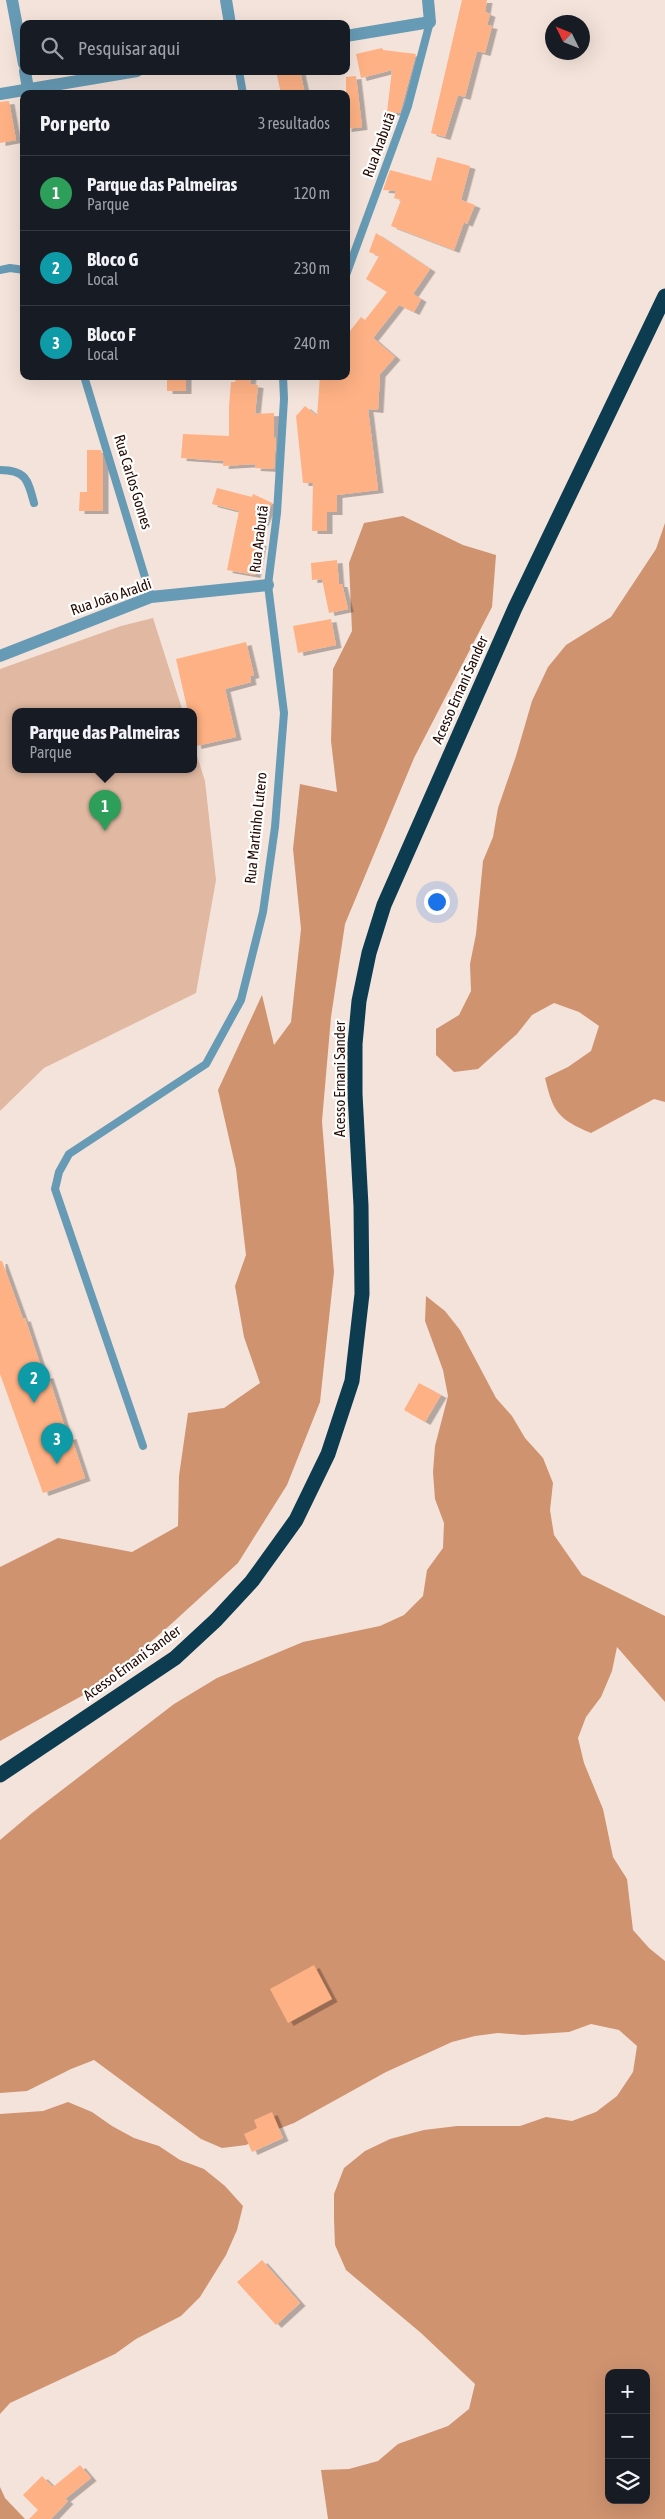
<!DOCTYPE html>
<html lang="pt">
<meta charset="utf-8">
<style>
:root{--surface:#171b24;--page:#242831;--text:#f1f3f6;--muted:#9ea1a6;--line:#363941;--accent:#8c9099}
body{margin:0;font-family:"Asap Condensed",sans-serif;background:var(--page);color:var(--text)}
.controls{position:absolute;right:15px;bottom:15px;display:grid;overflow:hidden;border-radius:10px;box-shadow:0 5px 20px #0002}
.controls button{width:45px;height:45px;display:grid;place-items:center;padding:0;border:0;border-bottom:1px solid var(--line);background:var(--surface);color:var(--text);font:25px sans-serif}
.compass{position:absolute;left:545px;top:15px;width:45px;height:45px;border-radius:50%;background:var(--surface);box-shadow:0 5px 20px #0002;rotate:313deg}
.you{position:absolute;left:436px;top:901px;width:18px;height:18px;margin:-12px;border:4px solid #fff;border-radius:50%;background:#1a73e8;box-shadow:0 0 0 8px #1a73e833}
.badge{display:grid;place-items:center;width:32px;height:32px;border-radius:50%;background:var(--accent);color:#fff;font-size:16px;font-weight:700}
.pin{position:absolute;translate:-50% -41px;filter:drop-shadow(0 1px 2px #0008)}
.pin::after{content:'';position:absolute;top:26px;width:18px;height:15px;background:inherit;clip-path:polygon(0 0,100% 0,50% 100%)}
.popup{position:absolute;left:12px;top:708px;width:185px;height:65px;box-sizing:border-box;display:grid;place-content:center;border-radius:10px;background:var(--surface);filter:drop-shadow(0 1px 4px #0005);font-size:16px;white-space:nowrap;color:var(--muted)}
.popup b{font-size:19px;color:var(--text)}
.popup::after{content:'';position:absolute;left:50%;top:100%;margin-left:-10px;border:10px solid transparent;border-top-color:var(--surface)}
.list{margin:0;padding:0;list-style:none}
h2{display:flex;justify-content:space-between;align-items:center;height:65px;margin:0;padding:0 20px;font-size:21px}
h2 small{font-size:16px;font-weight:400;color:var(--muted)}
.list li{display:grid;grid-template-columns:32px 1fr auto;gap:15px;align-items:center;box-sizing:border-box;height:75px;padding:0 20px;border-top:1px solid var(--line)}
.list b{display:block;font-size:19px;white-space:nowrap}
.list p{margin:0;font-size:16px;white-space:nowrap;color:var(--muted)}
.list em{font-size:16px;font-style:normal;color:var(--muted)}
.icon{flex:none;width:28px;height:28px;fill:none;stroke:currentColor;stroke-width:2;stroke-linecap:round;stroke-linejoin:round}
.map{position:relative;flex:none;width:665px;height:2519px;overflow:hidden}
.search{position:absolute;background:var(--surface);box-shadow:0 5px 20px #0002;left:20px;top:20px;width:330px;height:55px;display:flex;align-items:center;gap:12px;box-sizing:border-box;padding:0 18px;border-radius:10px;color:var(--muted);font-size:19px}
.panel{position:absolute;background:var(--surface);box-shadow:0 5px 20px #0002;left:20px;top:90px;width:330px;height:290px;border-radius:10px}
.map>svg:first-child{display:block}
.green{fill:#e1b9a2}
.forest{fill:#cf9370;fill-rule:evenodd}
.building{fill:#feb184;filter:url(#shadow)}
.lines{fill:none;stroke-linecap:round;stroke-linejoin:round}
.lane{stroke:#679ab4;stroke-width:8}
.street{stroke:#679ab4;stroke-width:12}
.highway{stroke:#0d3b4f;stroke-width:15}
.labels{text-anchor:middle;stroke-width:4.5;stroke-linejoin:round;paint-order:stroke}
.street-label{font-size:15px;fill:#260a00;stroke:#fff}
</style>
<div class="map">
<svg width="665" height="2519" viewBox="0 0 665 2519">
<defs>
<filter id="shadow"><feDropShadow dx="5.5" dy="3" stdDeviation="0" flood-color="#0004"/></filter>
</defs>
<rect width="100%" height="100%" fill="#f4e3da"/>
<!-- green -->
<path class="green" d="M153,618L183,712H16V770H194V746L205,781L216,880L196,993L44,1068L0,1111V669L121,626Z"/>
<!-- forest -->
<path class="forest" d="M403,516L463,545L496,555L492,607L414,758L345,924L331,1017L322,1121L334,1272L320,1402L287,1485L238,1563L169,1626L98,1687L0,1741V1567L58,1538L132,1552L178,1526L179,1476L188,1413L224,1408L260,1383L244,1337L235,1286L246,1255L236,1169L218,1090L262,995L274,1045L291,1022L301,929L293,849L300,784L337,792L331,741L333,669L352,631L349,563L364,523Z
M665,523V1102L654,1099L591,1133C558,1119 553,1112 545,1078L568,1067L591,1051L599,1026L579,1012L554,1003L532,1015L517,1034L478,1069L454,1072L436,1055V1029L459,1015L471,991L470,964L476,934L483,861L493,837L498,808L516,756L532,701L548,667L566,645L611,617L656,549Z
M426,1296L445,1311L460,1330L496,1398L512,1416L525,1438L543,1458L553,1483L550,1510L554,1535L582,1575L665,1616V1702L617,1647L612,1671L601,1697L586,1717L578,1738L584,1763L603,1809L613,1857L627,1879L633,1930L649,1948L665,1961V2519H328L321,2470L349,2469L378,2461L398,2444L448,2426L469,2409L475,2384L421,2333L346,2270L335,2245L334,2219V2194L344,2168L365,2151L390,2139L424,2130L457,2126H520L546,2117L572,2121L596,2112L617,2096L633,2072L637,2046L619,2030L591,2024L569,2032L523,2035L498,2033L475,2036L452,2042L386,2072L294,2123L268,2133L246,2145L222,2148L201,2139L94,2060L71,2069L27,2091L0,2093V1840L32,1813L174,1704L217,1678L303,1642L380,1626L404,1615L423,1596L427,1570L443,1548L444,1523L435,1499L433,1472L435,1446L448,1396L443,1370L425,1321ZM609,2373H646V2500H609Z
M68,2102L92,2112L112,2126L134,2138L159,2146L180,2160L204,2169L225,2186L243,2206L237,2230L226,2255L200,2297L181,2316L136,2339L115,2354L10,2403L0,2414V2114L43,2111Z
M0,2487L5,2498L25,2519H0Z"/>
<!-- building -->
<path class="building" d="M462,0H487L485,12L490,14L487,25L492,26L485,53L477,51L465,97L458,95L445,137L431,133Z
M382,48L383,50L416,54L400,113L387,112L392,70L361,78L356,54Z
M276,71H300L305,94H281Z
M356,76L362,127L346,129V77Z
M9,101L16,140L0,143V102Z
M437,157L470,166L461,200L475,205L467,224L464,222L454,250L391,226L401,200L394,198L396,191L383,190L390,170L431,181Z
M376,233L430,269L413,294L421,299L414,312L399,305L373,338L395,357L380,374L378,410L368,409L378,490L337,495V512H327V531H312L313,483H303L296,416L305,406L317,416L320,376H346V336L361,317L365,320L387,292L366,279L379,256L369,252Z
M167,376H186V391H167Z
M236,376H251L250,384L258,385L255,414L274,413V439L276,437L274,469L255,468L256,464L223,466L224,461L181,458L183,434L229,436V407L231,382H235Z
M87,450H101L103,458V511H79L80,492H87Z
M217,488L252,497L253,494L272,503L254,542L261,543L255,575L227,570L239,511L212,504Z
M337,560L339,584H342L348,609L329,613L322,579L312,580L311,563Z
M331,619L336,645L298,653L293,626Z
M246,642L254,675L250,676L251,682L225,689L236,737L196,746L194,735V712H188L176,659Z
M0,1261H2L23,1319L25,1318L44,1376L48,1375L68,1437L71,1436L85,1478L43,1493L0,1374Z
M419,1383L441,1395L425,1422L404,1410Z
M314,1965L332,1999L288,2023L270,1989Z
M272,2112L283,2138L252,2152L244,2134L257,2128L254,2120Z
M262,2260L300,2303L276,2325L237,2282Z
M80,2465L91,2478L65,2499L68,2501L51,2519H29L38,2510L23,2495L42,2476L53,2487Z"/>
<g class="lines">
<!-- lane -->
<path class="lane" d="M239,71L243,94
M0,270L10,268L24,270
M346,275L408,106L430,22
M84,376L151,597
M0,470C26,470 28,480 34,503
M143,1446L55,1189L59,1172L69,1154L206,1064L241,1000L263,912L275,827L284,713L268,585L277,513L284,399L283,376"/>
<!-- street -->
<path class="street" d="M12,0L24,64
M226,0L230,24
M346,36L430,22L428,0
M25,71L28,89
M0,94L137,71
M0,656L151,597L268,585"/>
<!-- highway -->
<path class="highway" d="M0,1775L175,1658L216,1620L252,1581L296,1520L328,1454L352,1381L362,1294L361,1206L355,1094V1044L359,1001L369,953L384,905L515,608L665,296"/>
</g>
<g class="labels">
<!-- street labels -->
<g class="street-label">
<text transform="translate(379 145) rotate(-70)" y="5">Rua Arabutã</text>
<text transform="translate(133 482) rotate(73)" y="5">Rua Carlos Gomes</text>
<text transform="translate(259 539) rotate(-83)" y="5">Rua Arabutã</text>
<text transform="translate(111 597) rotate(-19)" y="5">Rua João Araldi</text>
<text transform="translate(460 690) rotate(-66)" y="5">Acesso Ernani Sander</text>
<text transform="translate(256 828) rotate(-84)" y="5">Rua Martinho Lutero</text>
<text transform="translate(340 1079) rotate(-90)" y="5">Acesso Ernani Sander</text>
<text transform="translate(132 1663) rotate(-36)" y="5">Acesso Ernani Sander</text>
</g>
</g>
</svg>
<div class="controls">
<button>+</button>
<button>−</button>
<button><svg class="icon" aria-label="layers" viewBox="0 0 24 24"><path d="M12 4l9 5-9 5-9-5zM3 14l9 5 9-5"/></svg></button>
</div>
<svg class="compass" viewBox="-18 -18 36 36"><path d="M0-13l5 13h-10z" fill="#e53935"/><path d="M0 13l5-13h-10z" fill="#9ea1a6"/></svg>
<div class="you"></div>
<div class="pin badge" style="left:105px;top:831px;background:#2e9e5b">1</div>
<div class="popup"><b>Parque das Palmeiras</b>Parque</div>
<div class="pin badge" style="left:34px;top:1403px;background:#0f9aa8">2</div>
<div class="pin badge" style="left:57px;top:1464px;background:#0f9aa8">3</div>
<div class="search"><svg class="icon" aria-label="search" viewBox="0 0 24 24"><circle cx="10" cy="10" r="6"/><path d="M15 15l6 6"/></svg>Pesquisar aqui</div>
<section class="panel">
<h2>Por perto<small>3 resultados</small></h2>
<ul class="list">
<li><span class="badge" style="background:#2e9e5b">1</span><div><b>Parque das Palmeiras</b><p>Parque</p></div><em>120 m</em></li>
<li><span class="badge" style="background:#0f9aa8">2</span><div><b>Bloco G</b><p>Local</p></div><em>230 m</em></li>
<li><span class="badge" style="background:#0f9aa8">3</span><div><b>Bloco F</b><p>Local</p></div><em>240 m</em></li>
</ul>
</section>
</div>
